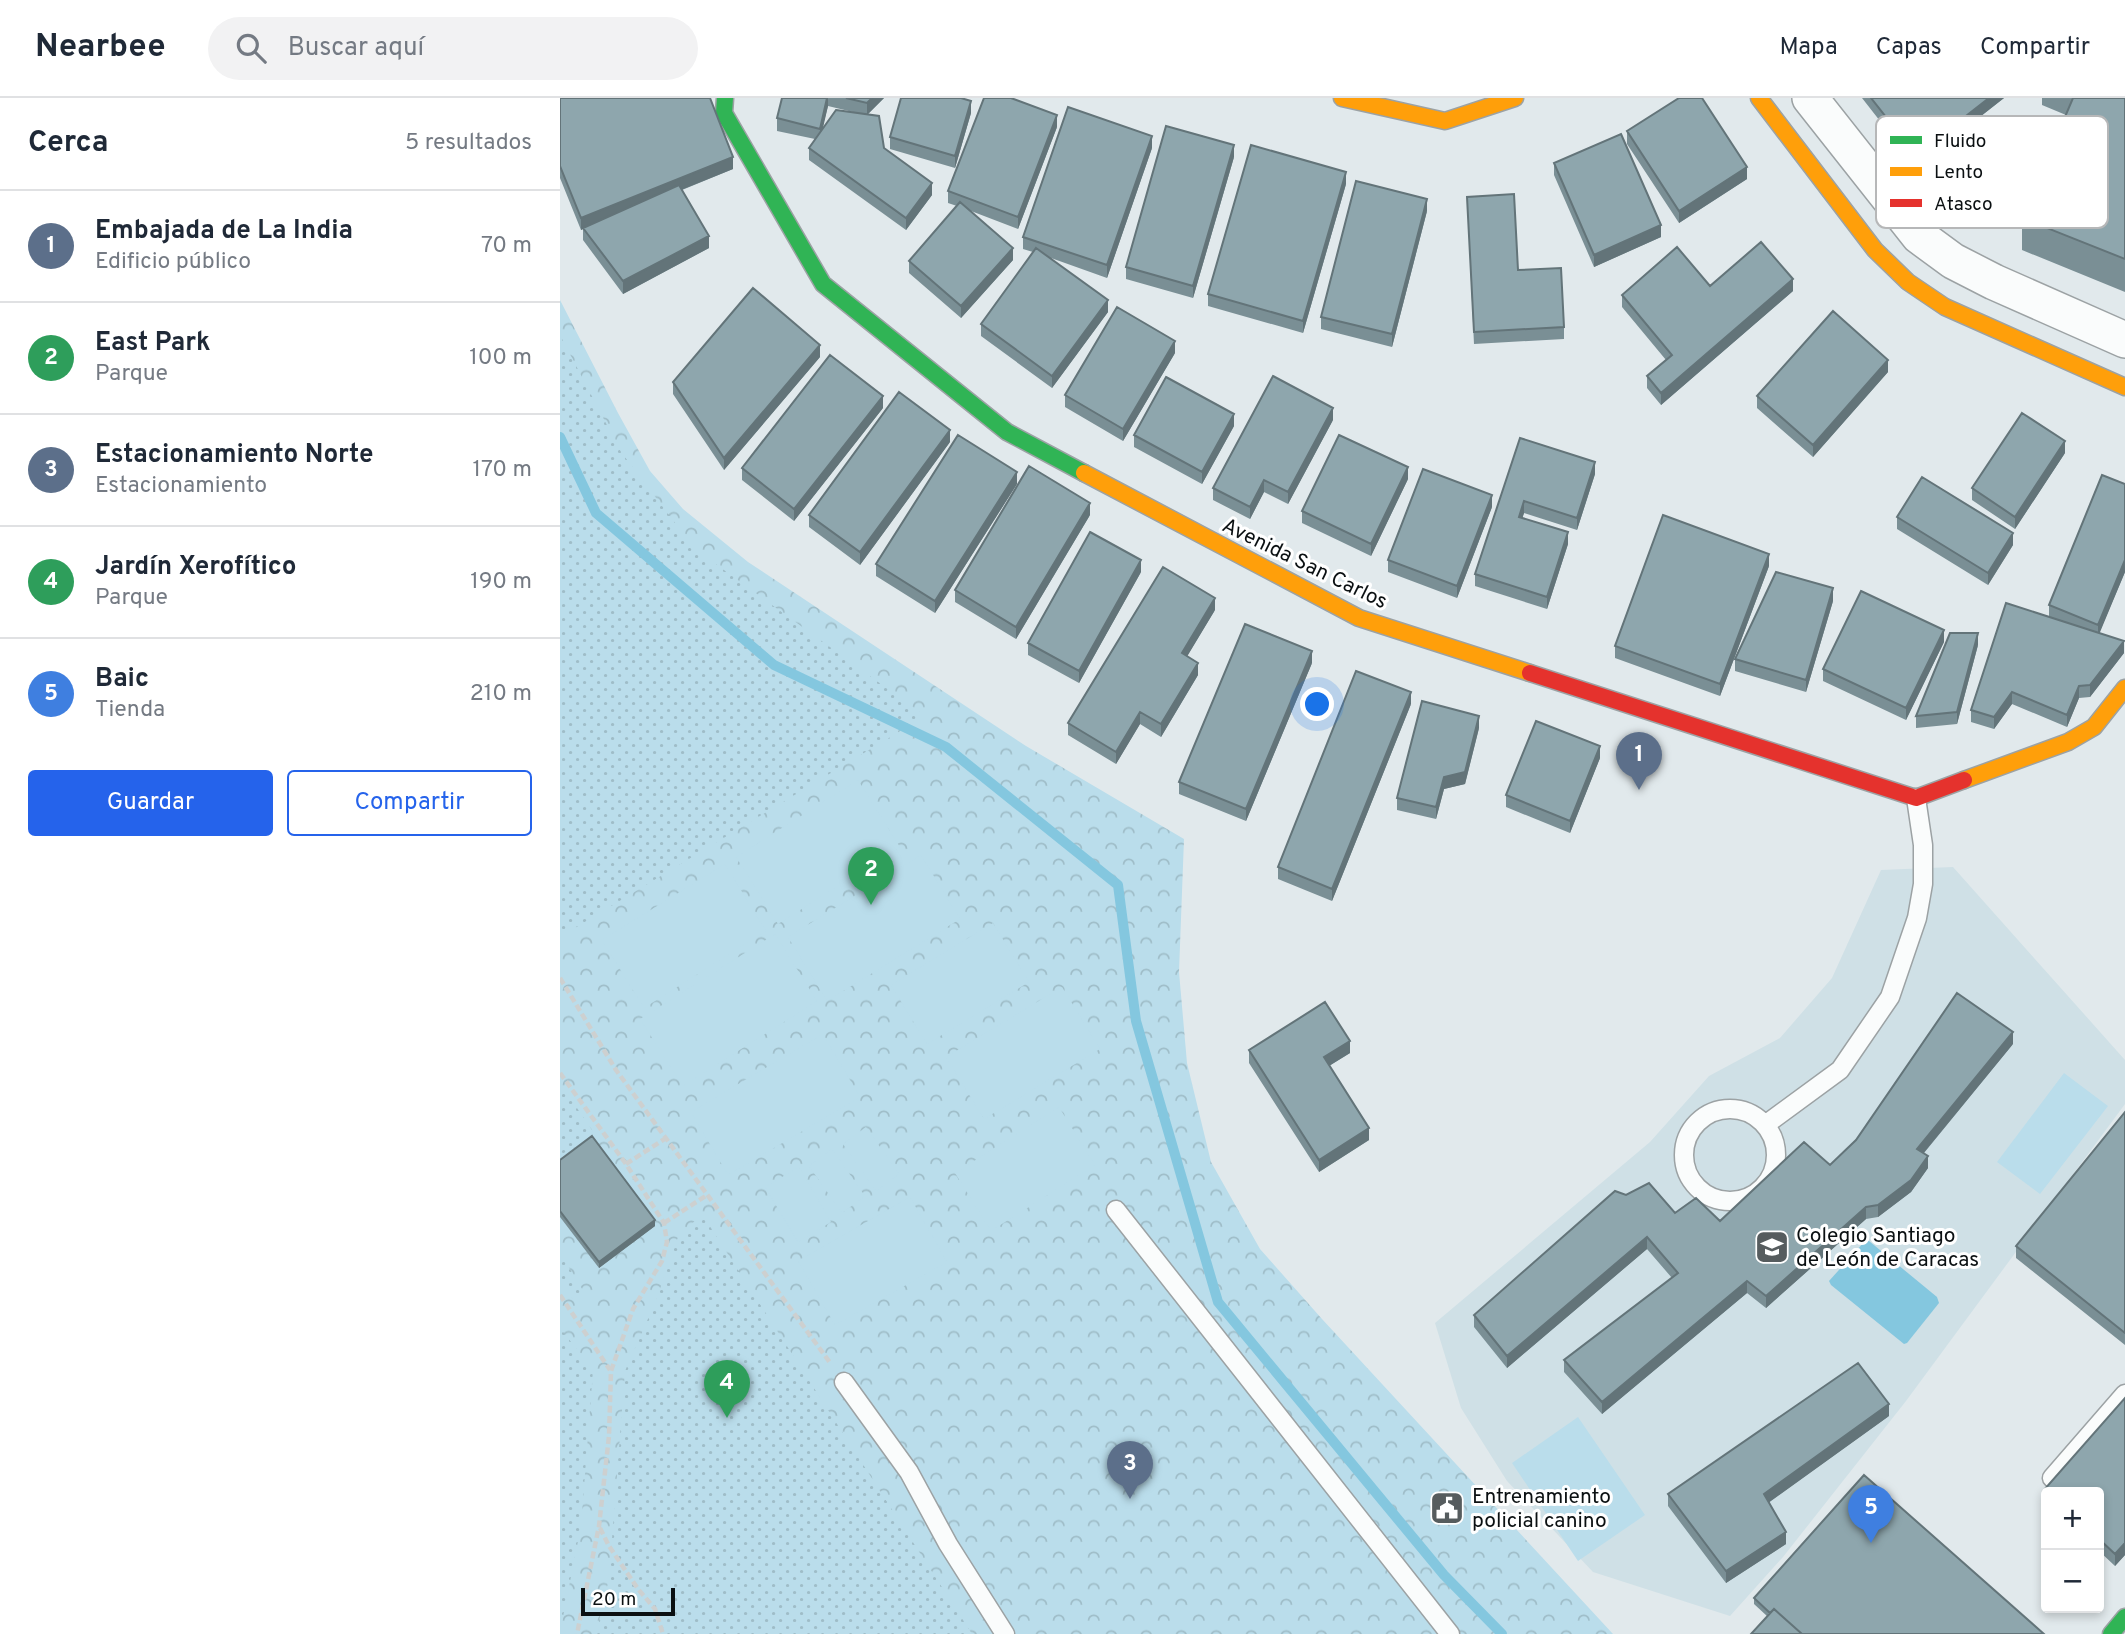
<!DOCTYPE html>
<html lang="es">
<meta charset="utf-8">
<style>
:root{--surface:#fff;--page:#f2f2f3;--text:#1f2937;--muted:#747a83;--line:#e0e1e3;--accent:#2563eb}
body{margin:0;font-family:Overpass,sans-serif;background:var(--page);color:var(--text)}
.controls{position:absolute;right:21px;bottom:21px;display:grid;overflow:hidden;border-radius:7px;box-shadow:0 4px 10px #0003}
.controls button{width:63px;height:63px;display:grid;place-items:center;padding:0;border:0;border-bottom:2px solid var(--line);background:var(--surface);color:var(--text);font:35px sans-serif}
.scale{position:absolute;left:21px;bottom:18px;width:94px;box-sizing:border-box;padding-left:7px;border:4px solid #0b1012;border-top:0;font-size:19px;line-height:24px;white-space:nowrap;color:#0b1012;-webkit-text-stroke:5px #fff;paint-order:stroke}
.you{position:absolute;left:758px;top:607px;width:24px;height:24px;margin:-18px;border:5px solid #fff;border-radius:50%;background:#1a73e8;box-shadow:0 0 0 10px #1a73e833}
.badge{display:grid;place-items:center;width:46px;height:46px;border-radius:50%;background:var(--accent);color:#fff;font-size:23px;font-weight:700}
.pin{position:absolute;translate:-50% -58px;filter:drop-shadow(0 2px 4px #0008)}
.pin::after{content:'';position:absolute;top:37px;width:24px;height:21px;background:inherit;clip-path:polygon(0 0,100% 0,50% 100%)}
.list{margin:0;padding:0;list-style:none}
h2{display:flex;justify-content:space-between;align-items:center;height:91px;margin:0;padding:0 28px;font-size:30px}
h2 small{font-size:23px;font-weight:400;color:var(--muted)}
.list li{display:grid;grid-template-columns:46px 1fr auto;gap:21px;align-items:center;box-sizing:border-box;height:112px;padding:0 28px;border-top:2px solid var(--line)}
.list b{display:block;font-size:26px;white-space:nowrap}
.list p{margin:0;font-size:23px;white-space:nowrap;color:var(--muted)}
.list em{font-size:23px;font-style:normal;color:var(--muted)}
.actions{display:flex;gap:14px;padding:21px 28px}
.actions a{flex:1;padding:16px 0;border:2px solid var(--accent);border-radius:7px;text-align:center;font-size:24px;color:var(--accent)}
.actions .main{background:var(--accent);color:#fff}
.icon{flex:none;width:38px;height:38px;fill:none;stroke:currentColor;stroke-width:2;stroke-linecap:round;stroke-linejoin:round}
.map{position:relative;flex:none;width:1565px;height:1536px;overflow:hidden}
header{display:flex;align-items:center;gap:42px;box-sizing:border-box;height:98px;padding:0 35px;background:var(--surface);border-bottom:2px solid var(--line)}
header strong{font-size:33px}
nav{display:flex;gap:38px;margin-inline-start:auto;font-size:24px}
.search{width:490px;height:63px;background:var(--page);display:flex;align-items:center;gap:18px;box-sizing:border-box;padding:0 24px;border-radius:38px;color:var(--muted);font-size:26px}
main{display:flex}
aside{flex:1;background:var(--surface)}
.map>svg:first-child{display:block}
.built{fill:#cfe0e6}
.park{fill:url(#park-crowns)}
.garden{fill:url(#garden-dots)}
.pitch{fill:#baddeb}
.water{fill:#84c7df}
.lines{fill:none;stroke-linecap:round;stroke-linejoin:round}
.stream{stroke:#84c7df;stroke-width:10}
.lane-casing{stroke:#9ca2a4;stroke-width:21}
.street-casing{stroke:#9ca2a4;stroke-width:38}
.fast-casing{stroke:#9ca2a4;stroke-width:19}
.slow-casing{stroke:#9ca2a4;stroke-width:19}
.jam-casing{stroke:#9ca2a4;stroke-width:19}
.path{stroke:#cdd0d0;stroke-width:4.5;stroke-dasharray:7 3.5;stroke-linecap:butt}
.lane{stroke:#fafcfc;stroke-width:18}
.street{stroke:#fafcfc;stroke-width:35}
.fast{stroke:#30b455;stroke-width:16}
.slow{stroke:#ff9f0a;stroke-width:16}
.jam{stroke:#e5322d;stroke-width:16}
.wall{fill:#7a8f95;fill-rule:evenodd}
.shaded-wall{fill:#637479}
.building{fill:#8ea6ad;stroke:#637479;stroke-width:2}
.labels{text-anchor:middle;stroke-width:6;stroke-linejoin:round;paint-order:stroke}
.street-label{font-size:21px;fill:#0b1012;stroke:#fff}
.poi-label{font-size:21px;fill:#0b1012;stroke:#fff;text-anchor:start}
.key{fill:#fff;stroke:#b6b7b8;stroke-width:2}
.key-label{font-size:19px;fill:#0b1012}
</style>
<header>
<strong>Nearbee</strong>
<div class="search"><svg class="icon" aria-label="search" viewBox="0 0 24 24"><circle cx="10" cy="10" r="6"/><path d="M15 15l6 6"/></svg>Buscar aquí</div>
<nav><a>Mapa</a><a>Capas</a><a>Compartir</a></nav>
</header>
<main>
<aside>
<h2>Cerca<small>5 resultados</small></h2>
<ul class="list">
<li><span class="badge" style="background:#5c6f8a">1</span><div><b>Embajada de La India</b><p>Edificio público</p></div><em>70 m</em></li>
<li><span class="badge" style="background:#2e9e5b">2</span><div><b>East Park</b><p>Parque</p></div><em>100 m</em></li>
<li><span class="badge" style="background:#5c6f8a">3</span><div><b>Estacionamiento Norte</b><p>Estacionamiento</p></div><em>170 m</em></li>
<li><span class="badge" style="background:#2e9e5b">4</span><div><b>Jardín Xerofítico</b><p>Parque</p></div><em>190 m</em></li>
<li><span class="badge" style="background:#3f7fe0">5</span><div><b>Baic</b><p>Tienda</p></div><em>210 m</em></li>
</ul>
<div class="actions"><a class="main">Guardar</a><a>Compartir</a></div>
</aside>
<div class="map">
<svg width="1565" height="1536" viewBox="0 0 1565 1536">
<defs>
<pattern id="park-crowns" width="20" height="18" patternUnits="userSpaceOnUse" patternTransform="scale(1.75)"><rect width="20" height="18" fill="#baddeb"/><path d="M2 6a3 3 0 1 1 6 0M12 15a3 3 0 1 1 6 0" fill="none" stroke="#9fbdc8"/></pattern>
<pattern id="garden-dots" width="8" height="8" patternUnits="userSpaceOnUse" patternTransform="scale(1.75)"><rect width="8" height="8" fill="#baddeb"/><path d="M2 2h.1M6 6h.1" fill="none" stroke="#9fbdc8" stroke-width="1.8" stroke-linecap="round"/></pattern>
</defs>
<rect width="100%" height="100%" fill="#e1e9ec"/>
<!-- built -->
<path class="built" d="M1393,769L1565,962V1006L1346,1303L1223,1459L1170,1518L1033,1474L947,1383L901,1310L875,1225L1090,1044L1149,978L1220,940L1272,880L1321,772Z"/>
<!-- park -->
<path class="park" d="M0,202L58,315L90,373L123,411L188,464L466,648L624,741L619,874L627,965L651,1064L700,1151L762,1221L1053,1536H0Z"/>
<!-- garden -->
<path class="garden" d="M0,237L61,354L135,451L365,618L0,839Z
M0,985L36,1038L0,1057Z
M142,1116L412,1536H36L49,1480L65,1273L95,1205L118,1139Z
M0,1155L24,1194L14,1202L0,1184Z
M0,1230L33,1272L21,1428L0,1534Z"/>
<!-- pitch -->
<path class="pitch" d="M298,682L340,749L218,826L176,759Z
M361,757L400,821L267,903L228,839Z
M165,766L206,833L84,910L42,842Z
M433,825L469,884L367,946L331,887Z
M215,836L257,903L123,988L80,921Z
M502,889L540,951L424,1021L386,959Z
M263,936L300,999L168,1077L131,1014Z
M1504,975L1548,1008L1480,1096L1437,1064Z
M499,1009L535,1067L431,1133L395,1075Z
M306,1029L339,1076L316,1093L283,1046Z
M272,1051L305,1098L282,1115L249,1068Z
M239,1069L271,1124L238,1144L205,1089Z
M350,1099L387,1164L275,1227L238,1163Z
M1018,1319L1085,1417L1018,1463L952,1365Z"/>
<!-- water -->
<path class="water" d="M1305,1143H1309L1377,1199L1379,1205L1347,1245L1344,1246L1271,1187L1269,1183Z"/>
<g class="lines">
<!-- stream -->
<path class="stream" d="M0,339L36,415L214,567L386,649L558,787L576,923L658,1204L884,1477L942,1536"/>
<!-- lane casing -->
<g class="lane-casing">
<path id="lane" d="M1124 1057a46 46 0 1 1 92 0a46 46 0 1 1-92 0Z
M1205,1027L1280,972L1330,899L1357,820L1363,786V747L1356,700
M556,1112L890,1536
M284,1284L349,1374L388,1446L445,1536
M1492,1380L1565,1296"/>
</g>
<!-- street casing -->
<g class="street-casing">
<path id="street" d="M1250,0L1359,138L1393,163L1434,184L1565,242"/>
</g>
<!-- fast casing -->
<g class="fast-casing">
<path id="fast" d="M165,0L164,15L263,186L447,334L524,375
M1551,1536L1565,1519"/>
</g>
<!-- slow casing -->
<g class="slow-casing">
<path id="slow" d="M782,0L885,23L955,0
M1199,0L1315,152L1348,184L1385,209L1565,289
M524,375L799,520L970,575
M1404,682L1508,644L1534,629L1565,590"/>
</g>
<!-- jam casing -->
<g class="jam-casing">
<path id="jam" d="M970,575L1356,700L1404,682"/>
</g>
<!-- path -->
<path class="path" d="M0,880L56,972L271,1266
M0,975L66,1066L104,1125L107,1144L102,1163L73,1211L51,1273L49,1338L39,1428L17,1536
M66,1066L106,1040
M104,1125L147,1097
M0,1197L50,1272
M40,1430L49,1448L78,1491L95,1511L103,1536"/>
<!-- lane -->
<use href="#lane" class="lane"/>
<!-- street -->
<use href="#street" class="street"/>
<!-- fast -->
<use href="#fast" class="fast"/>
<!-- slow -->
<use href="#slow" class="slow"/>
<!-- jam -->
<use href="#jam" class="jam"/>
</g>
<!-- wall -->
<path class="wall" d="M0,0L173,71L122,92L149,150L63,196L23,142V131L21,132L0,80Z
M222,0H324L308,16L324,50L372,97L346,132L249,62V50L255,41L217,33V20ZM268,8L297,15L262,31Z
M1302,0H1444L1356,69Z
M1482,0H1565V194L1462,152V120L1506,17L1482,7Z
M411,15L395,70L330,51V39Z
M497,29L458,131L411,113L453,162L401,220L349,175V163L397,108L388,105V93Z
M1067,33L1187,81L1119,125L1067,46Z
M592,50L547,180L491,160L548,214L492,290L421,238V226L473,154L463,151V139Z
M674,59L633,200L566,181V169Z
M994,65L1101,139L1034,169L994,77Z
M786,86L743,235L648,208V196Z
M907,99L958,172L1004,229V241L914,246Z
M867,113L832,249L761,231V219Z
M1150,188L1233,193L1101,307L1087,290V278L1106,262L1062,209V197Z
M615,255L563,343L505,309V297Z
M260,259L164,372L113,296V284Z
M1328,274L1253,359L1197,310V298Z
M323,310L234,423L182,382V370Z
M773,322L728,406L704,394L690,421L653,402V390Z
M674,328L642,386L574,349V337Z
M960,340L1035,376L1017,432L964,415L962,420L1008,446L987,511L915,488V476Z
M390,344L300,467L249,429V417Z
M1505,355L1455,431L1412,402V390Z
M848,381L811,458L742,425V413Z
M457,386L375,515L316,478V466Z
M1565,386V474L1539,535L1564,555L1530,599L1519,600L1507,629L1452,606L1434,631L1411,624V612L1489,519V507Z
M932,409L897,500L828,474V462Z
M530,417L456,541L395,504V492Z
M1337,419L1453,447L1428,487L1337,431Z
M1209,468L1160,598L1055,560V548Z
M581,474L519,585L468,557V545Z
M1273,503L1246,594L1175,573V561Z
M655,512L627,558L638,577L601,639L580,626L556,666L508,637V625Z
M1384,544L1346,622L1263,583V571Z
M1418,547L1397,626L1356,630V618Z
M752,565L686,723L619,696V684Z
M851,606L772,803L718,781V769Z
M919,630L905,686L884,691L876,721L837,712V700Z
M1040,660L1010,735L946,709V697Z
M1453,946L1364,1055L1368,1070L1351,1094L1318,1119L1306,1121L1206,1210L1187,1195L1042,1316L1004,1274V1262L1112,1180L1087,1151L947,1270L914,1229V1217L1115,1115L1160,1123L1270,1067Z
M689,952L790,955L769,968L809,1042L759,1074L689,965Z
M1565,1014V1247L1456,1160V1148Z
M0,1062L95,1128L39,1170L0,1119Z
M1565,1300V1457L1555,1468L1539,1453V1394H1486V1407L1483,1405V1393Z
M1329,1318L1209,1404L1226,1446L1166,1485L1108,1408V1396Z
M1194,1500L1484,1536L1207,1518L1194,1506Z"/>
<!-- shaded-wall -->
<path class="shaded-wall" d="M267,0H268V8L260,43V31Z
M312,0H324L307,17V5Z
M1429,0H1444L1356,69V57Z
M411,3V15L395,70V58Z
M497,17V29L458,131V119Z
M592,38V50L547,180V167Z
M674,47V59L633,200V188Z
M173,59V71L24,131L23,130V131L21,132V120Z
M1187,69V81L1119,125V113Z
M786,74V86L743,235V223Z
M372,85V97L346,132V120Z
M867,101V113L832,249V236Z
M1101,127V139L1034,169V157Z
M149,138V150L63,196V183Z
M453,150V162L401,220V208Z
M1233,181V193L1101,307V295Z
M548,202V214L492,290V278Z
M615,243V255L563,343V331Z
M260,247V259L164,372V360Z
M1328,262V274L1253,359V347Z
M323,298V310L234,423V411Z
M773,310V322L728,406V394Z
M674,316V328L642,386V374Z
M390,332V344L300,467V454Z
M1505,343V355L1455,431V419Z
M1035,364V376L1017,432V420Z
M848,369V381L811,458V446Z
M457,374V386L375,515V503Z
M704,382V394L690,421V409Z
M932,397V409L897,500V488Z
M964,403V415L959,431V419Z
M530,405V417L456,541V529Z
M1008,434V446L987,511V499Z
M1453,435V447L1428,487V475Z
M1209,456V468L1160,598V586Z
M581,462V474L519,585V573Z
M1565,462V474L1538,539V527Z
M1273,490V503L1246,594V582Z
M655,500V512L622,567V555Z
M1384,532V544L1346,622V610Z
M1418,535V547L1397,626V614Z
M1564,543V555L1530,599V587Z
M752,553V565L686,723V711Z
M638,565V577L601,639V626Z
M1519,588V600L1507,629V617Z
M851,594V606L772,803V791Z
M1452,594V606L1434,631V619Z
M580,614V626L556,666V654Z
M919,618V630L905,686L884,691L876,721V709L884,679Z
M1040,648V660L1010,735V723Z
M1453,934V946L1357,1063V1051Z
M790,943V955L764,971V959Z
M809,1030V1042L759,1074V1062Z
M1368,1058V1070L1351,1094L1318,1119V1107Z
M1306,1109V1121L1206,1210V1198Z
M95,1122V1128L39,1170V1164Z
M1087,1139V1151L947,1270V1258Z
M1187,1183V1195L1042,1316V1304Z
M1329,1306V1318L1204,1408V1396Z
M1226,1434V1446L1166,1485V1473Z
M1565,1445V1457L1555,1468V1456Z"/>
<!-- building -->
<path class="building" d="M0,0H150L173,59L21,120L0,68Z
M222,0H267L260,31L217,20Z
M286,0H312L307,5Z
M341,0H401L411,3L395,58L330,39Z
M424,0H451L497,17L458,119L388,93Z
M1119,0H1142L1187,69L1119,113L1067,33Z
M1311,0H1429L1356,57Z
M1513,0H1565V161L1462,120Z
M508,9L592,38L547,167L463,139Z
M276,12L319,18L324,50L372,85L346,120L249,50Z
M606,28L674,47L633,188L566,169Z
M1061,36L1101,127L1034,157L994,65Z
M691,47L786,74L743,223L648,196Z
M796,83L867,101L832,236L761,219Z
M119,87L149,138L63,183L23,130Z
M954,96L958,172L1001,170L1004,229L914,234L907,99Z
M400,104L453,150L401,208L349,163Z
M1201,144L1233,181L1101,295L1087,278L1112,257L1062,197L1117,149L1150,188Z
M476,150L548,202L492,278L421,226Z
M193,190L260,247L164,360L113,284Z
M557,209L615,243L563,331L505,297Z
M1273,213L1328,262L1253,347L1197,298Z
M270,257L323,298L234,411L182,370Z
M713,278L773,310L728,394L704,382L690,409L653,390Z
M606,279L674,316L642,374L574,337Z
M339,294L390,332L300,454L249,417Z
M1462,315L1505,343L1455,419L1412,390Z
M398,337L457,374L375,503L316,466Z
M779,337L848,369L811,446L742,413Z
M960,340L1035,364L1017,420L964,403L959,419L1008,434L987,499L915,476Z
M469,368L530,405L456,529L395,492Z
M863,371L932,397L897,488L828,462Z
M1542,377L1565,386V462L1538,527L1489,507Z
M1362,379L1453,435L1428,475L1337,419Z
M1103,417L1209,456L1160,586L1055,548Z
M530,434L581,462L519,573L468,545Z
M603,469L655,500L622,555L638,565L601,626L580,614L556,654L508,625Z
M1216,474L1273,490L1246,582L1175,561Z
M1301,493L1384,532L1346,610L1263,571Z
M1446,505L1564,543L1530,587L1519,588L1507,617L1452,594L1434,619L1411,612Z
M685,526L752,553L686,711L619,684Z
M1390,535H1418L1397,614L1356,618Z
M796,573L851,594L772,791L718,769Z
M862,603L919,618L905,674L884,679L876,709L837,700Z
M976,623L1040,648L1010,723L946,697Z
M1397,895L1453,934L1357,1051L1368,1058L1351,1082L1318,1107L1306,1109L1206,1198L1187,1183L1042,1304L1004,1262L1118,1175L1087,1139L947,1258L914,1217L1055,1093L1066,1097L1089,1085L1115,1115L1136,1100L1160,1123L1244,1044L1270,1067L1296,1042Z
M765,904L790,943L764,959L809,1030L759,1062L689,952Z
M1565,1014V1235L1456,1148Z
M32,1038L95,1122L39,1164L0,1113V1062Z
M1298,1265L1329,1306L1204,1396L1226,1434L1166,1473L1108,1396Z
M1565,1300V1445L1555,1456L1539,1441V1394H1486V1395L1483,1393Z
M1304,1377L1484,1536H1242L1214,1511L1210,1515L1194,1500Z
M1214,1511L1242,1536H1191Z"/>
<!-- icons -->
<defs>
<g id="school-square" transform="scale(1.75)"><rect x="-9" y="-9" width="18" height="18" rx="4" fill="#565c5e" stroke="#fff"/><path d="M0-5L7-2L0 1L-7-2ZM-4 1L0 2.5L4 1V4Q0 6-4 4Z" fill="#fff"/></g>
<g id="civic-square" transform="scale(1.75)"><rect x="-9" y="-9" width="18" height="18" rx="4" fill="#565c5e" stroke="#fff"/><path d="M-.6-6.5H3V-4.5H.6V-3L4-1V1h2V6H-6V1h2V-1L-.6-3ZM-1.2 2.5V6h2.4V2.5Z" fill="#fff"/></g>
</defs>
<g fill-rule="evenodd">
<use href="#school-square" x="1212" y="1149"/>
<use href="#civic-square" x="887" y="1410"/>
</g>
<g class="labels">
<!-- street labels -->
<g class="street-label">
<text transform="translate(745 465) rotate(26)" y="7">Avenida San Carlos</text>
</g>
<!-- poi labels -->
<g class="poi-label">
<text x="1236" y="1144">Colegio Santiago<tspan x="1236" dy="24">de León de Caracas</tspan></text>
<text x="912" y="1405">Entrenamiento<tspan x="912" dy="24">policial canino</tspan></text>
</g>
</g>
<!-- legend -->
<rect x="1316" y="18" width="232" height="112" rx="10" class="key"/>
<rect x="1330" y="38" width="32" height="8" fill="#30b455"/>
<rect x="1330" y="69" width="32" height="9" fill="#ff9f0a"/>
<rect x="1330" y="101" width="32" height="8" fill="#e5322d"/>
<g class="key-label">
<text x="1374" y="49">Fluido</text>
<text x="1374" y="80">Lento</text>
<text x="1374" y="112">Atasco</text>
</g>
</svg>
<div class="controls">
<button>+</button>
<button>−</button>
</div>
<div class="scale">20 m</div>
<div class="you"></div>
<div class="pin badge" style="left:1079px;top:692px;background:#5c6f8a">1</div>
<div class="pin badge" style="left:311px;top:807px;background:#2e9e5b">2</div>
<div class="pin badge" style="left:570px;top:1401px;background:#5c6f8a">3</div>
<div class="pin badge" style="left:167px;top:1320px;background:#2e9e5b">4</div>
<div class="pin badge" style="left:1311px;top:1445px;background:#3f7fe0">5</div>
</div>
</main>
